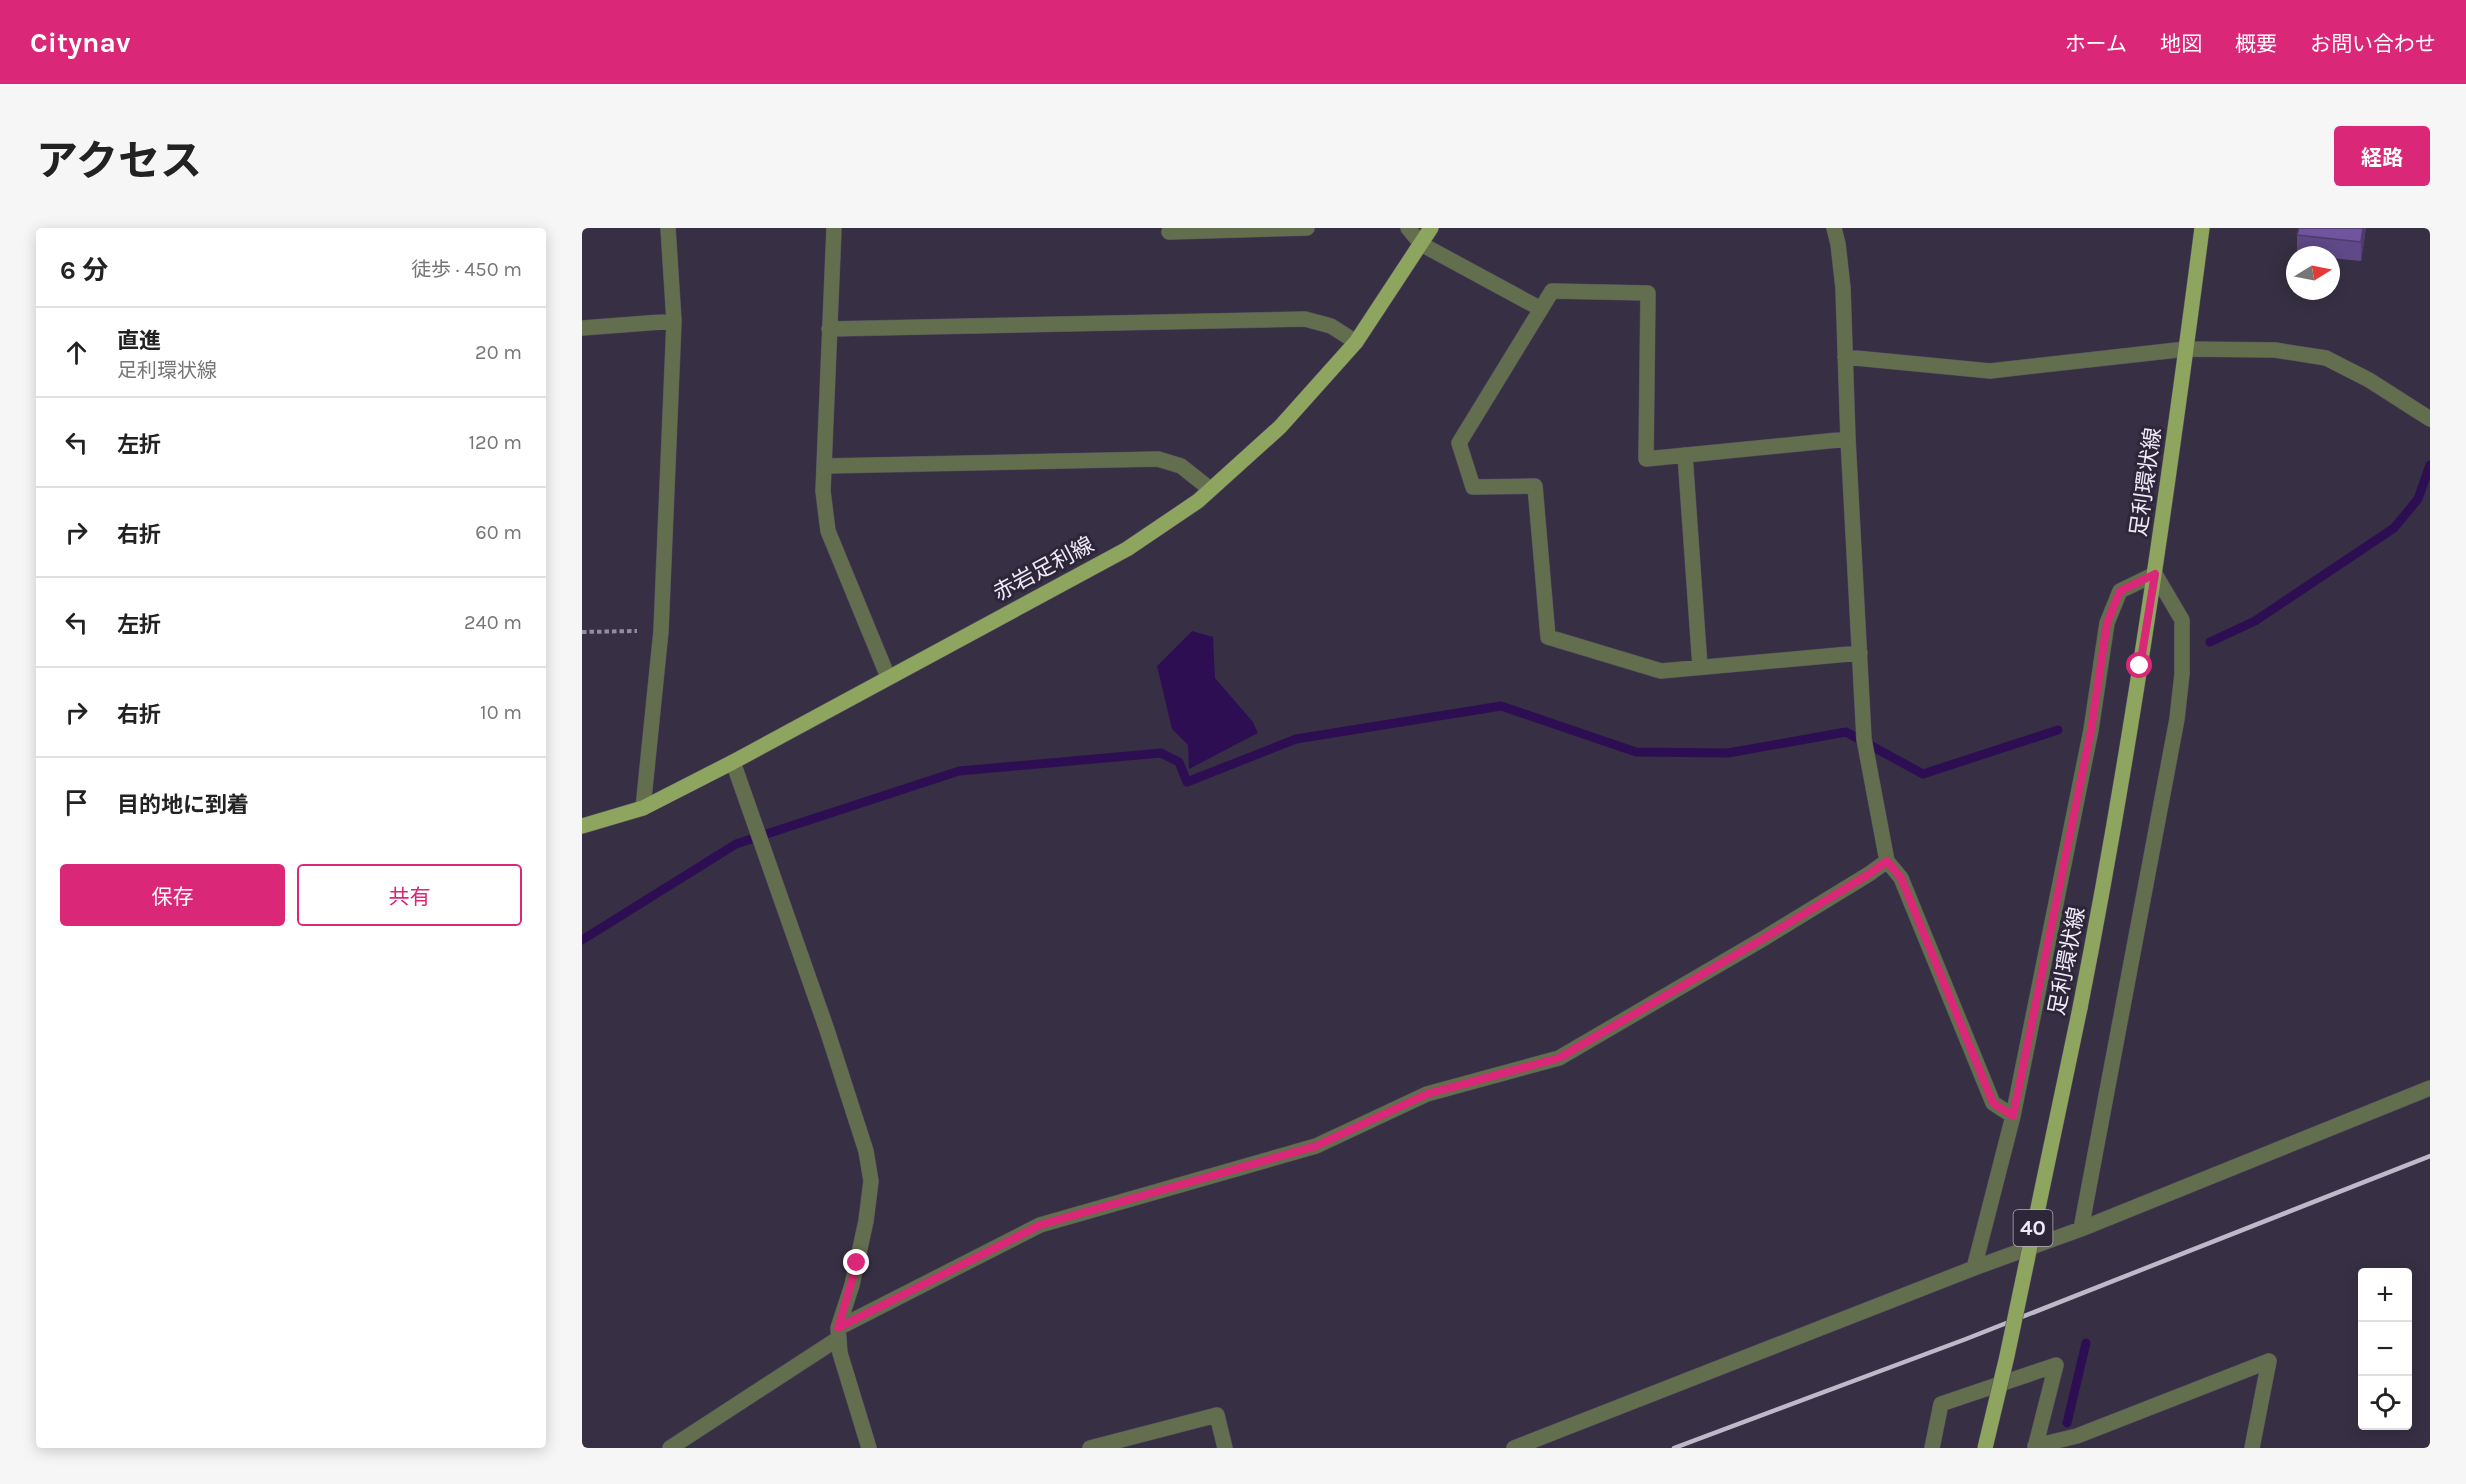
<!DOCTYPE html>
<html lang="ja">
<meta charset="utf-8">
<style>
:root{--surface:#fff;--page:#f6f6f6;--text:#222;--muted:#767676;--line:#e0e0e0;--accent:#db2777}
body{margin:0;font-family:Karla,"Noto Sans JP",sans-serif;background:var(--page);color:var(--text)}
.controls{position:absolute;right:18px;bottom:18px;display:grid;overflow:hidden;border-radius:6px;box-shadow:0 3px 15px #0003}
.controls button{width:54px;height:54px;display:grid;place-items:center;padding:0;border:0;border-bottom:2px solid var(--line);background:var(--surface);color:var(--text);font:30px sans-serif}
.compass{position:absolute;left:1704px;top:18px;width:54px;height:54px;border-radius:50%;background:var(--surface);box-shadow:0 3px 15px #0003;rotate:80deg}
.stop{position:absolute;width:18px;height:18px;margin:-14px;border:4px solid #db2777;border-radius:50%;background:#fff}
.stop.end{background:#db2777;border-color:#fff;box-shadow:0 2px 6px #0008}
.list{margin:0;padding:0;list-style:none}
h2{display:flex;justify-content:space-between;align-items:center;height:78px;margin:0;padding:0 24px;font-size:26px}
h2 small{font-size:20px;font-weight:400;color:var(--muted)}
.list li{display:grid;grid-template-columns:39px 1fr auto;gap:18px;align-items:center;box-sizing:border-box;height:90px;padding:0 24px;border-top:2px solid var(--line)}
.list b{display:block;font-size:22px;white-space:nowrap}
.list p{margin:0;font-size:20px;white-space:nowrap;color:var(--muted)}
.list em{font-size:20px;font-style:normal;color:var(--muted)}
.actions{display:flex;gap:12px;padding:18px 24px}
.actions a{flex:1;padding:14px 0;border:2px solid var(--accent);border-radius:6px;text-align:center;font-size:21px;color:var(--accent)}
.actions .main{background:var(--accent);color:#fff}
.icon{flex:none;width:33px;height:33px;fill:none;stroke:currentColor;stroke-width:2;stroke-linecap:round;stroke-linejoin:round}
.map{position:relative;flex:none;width:1848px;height:1220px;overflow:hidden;border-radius:6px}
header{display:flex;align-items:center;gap:36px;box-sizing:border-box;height:84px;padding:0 30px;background:var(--accent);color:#fff}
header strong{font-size:28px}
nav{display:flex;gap:33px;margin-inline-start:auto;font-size:21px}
.intro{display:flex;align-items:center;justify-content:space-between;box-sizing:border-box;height:144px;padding:0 36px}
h1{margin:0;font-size:42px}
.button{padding:15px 27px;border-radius:6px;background:var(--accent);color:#fff;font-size:21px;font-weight:700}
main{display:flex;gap:36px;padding:0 36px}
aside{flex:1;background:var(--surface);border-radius:6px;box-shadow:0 3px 15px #0003}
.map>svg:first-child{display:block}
.water{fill:#2e0e52}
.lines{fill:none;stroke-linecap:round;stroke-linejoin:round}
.stream{stroke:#2e0e52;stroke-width:9}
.minor-casing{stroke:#544e61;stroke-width:16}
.major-casing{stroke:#544e61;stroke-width:16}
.path{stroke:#928d9d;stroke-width:4;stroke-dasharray:4.5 3;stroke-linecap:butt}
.minor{stroke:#626e4d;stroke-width:15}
.major{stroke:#8ea560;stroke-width:15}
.rail{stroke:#beb9c8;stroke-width:4.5}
.major-bridge-casing{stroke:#544e61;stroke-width:16;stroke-linecap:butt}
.major-bridge{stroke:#8ea560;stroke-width:15}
.wall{fill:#604988}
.shaded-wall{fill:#4e3c6f}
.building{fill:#70559e;stroke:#4e3c6f;stroke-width:1.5}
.route{stroke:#db2777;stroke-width:8}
.labels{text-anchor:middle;stroke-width:6;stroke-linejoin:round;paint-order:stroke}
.shield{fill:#2d2639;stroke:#b4afbe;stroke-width:1.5}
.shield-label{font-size:21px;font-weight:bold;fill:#eeeaf7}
.street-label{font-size:22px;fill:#eeeaf7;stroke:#2d2639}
</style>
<header>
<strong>Citynav</strong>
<nav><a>ホーム</a><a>地図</a><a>概要</a><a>お問い合わせ</a></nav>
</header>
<div class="intro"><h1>アクセス</h1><a class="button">経路</a></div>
<main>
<aside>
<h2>6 分<small>徒歩 · 450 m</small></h2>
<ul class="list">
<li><svg class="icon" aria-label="ahead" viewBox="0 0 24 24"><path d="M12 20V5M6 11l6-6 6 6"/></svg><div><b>直進</b><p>足利環状線</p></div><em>20 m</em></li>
<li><svg class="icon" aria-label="left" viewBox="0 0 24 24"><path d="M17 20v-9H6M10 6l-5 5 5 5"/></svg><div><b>左折</b></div><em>120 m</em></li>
<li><svg class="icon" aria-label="right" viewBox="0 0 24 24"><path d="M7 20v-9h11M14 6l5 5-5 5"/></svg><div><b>右折</b></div><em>60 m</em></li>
<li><svg class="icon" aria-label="left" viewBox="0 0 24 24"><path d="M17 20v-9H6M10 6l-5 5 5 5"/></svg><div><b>左折</b></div><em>240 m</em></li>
<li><svg class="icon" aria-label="right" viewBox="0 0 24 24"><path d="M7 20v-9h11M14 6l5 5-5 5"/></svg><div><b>右折</b></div><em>10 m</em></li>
<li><svg class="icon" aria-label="arrive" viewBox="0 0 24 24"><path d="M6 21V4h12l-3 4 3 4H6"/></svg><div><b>目的地に到着</b></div></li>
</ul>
<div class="actions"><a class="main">保存</a><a>共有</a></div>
</aside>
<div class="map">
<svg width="1848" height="1220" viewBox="0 0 1848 1220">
<rect width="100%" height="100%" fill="#373044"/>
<!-- water -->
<path class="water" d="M610,403L631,409L633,450L671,494L676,505L607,541L606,517L590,501L575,438Z"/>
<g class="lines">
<!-- stream -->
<path class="stream" d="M1628,414L1673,393L1812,300L1836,271L1848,237
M0,712L154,616L377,543L579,525L597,534L605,554L714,511L919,478L1054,524L1146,525L1264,504L1341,546L1476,502
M1485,1195L1504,1115"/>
<!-- minor casing -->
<g class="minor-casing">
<path id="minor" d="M252,0L241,263L246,303L306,449
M826,0L839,16L959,81L970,63L1066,65L1064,231L1266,211
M1252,0L1256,16L1261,60L1266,211L1282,511L1305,633L1319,650L1411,875L1431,888
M587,4L725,0
M959,81L877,215L891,259L953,258L966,409L1079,443L1278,425
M0,100L92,93
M247,101L723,91L749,98L774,114
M1263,129L1408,143L1604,121L1693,122L1744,130L1787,152L1848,191
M1103,227L1118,439
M243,238L576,231L599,238L628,261
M151,534L245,802L284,923L289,953L284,993L270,1057L256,1100L258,1125L287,1220
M61,580L79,403L92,93L86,0
M1392,1040L1431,888L1509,502L1525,395L1538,363L1573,346L1600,392V446L1595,491L1499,1001
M256,1100L458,997L734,918L845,866L977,830L1179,712L1287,646L1305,633
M1453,1218L1495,1208L1687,1133
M88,1220L257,1110
M508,1220L635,1187L643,1220
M932,1220L1392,1040L1499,1001L1848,860
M1350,1220L1359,1176L1474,1137L1453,1220
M1670,1220L1687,1133"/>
</g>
<!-- major casing -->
<g class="major-casing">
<path id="major" d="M0,598L61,580L151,534L545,321L616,273L698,199L774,114L849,0
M1498,780C1549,522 1586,261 1620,0"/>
</g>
<!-- path -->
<path class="path" d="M0,404L55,403"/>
<!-- minor -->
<use href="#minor" class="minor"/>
<!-- major -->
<use href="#major" class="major"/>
<!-- rail -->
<path class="rail" d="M1092,1220L1384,1111L1848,928"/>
<!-- major-bridge casing -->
<g class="major-bridge-casing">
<path id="major-bridge" d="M1403,1220L1425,1128L1498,780"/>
</g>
<!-- major-bridge -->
<use href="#major-bridge" class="major-bridge"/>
</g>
<!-- wall -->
<path class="wall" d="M1784,0L1779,33L1749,30V27H1726L1715,26V7Z"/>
<!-- shaded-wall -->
<path class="shaded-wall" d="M1781,0H1784L1779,33V14Z"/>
<!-- building -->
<path class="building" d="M1717,0H1781L1779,14L1715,7Z"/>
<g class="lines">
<!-- route -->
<path class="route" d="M275,1035L256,1100L458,997L734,918L845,866L977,830L1179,712L1287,646L1305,633L1319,650L1411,875L1431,888L1509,502L1525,395L1538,363L1573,346L1558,438"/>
</g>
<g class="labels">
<!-- shield labels -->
<rect class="shield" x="1431.5" y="982" width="39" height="36" rx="4.5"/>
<g class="shield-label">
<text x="1451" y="1007">40</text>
</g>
<!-- street labels -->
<g class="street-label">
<text transform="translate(1563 254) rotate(-82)" y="8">足利環状線</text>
<text transform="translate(461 340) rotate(-28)" y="8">赤岩足利線</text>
<text transform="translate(1484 733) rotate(-79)" y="8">足利環状線</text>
</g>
</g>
</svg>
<div class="controls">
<button>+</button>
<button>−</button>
<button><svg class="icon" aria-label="locate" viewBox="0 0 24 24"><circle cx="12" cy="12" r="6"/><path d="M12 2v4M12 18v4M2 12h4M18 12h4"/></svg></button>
</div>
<svg class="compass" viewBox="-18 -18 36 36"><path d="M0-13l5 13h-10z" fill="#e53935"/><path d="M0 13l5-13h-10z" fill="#767676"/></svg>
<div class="stop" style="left:1558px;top:438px"></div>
<div class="stop end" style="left:275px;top:1035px"></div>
</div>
</main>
